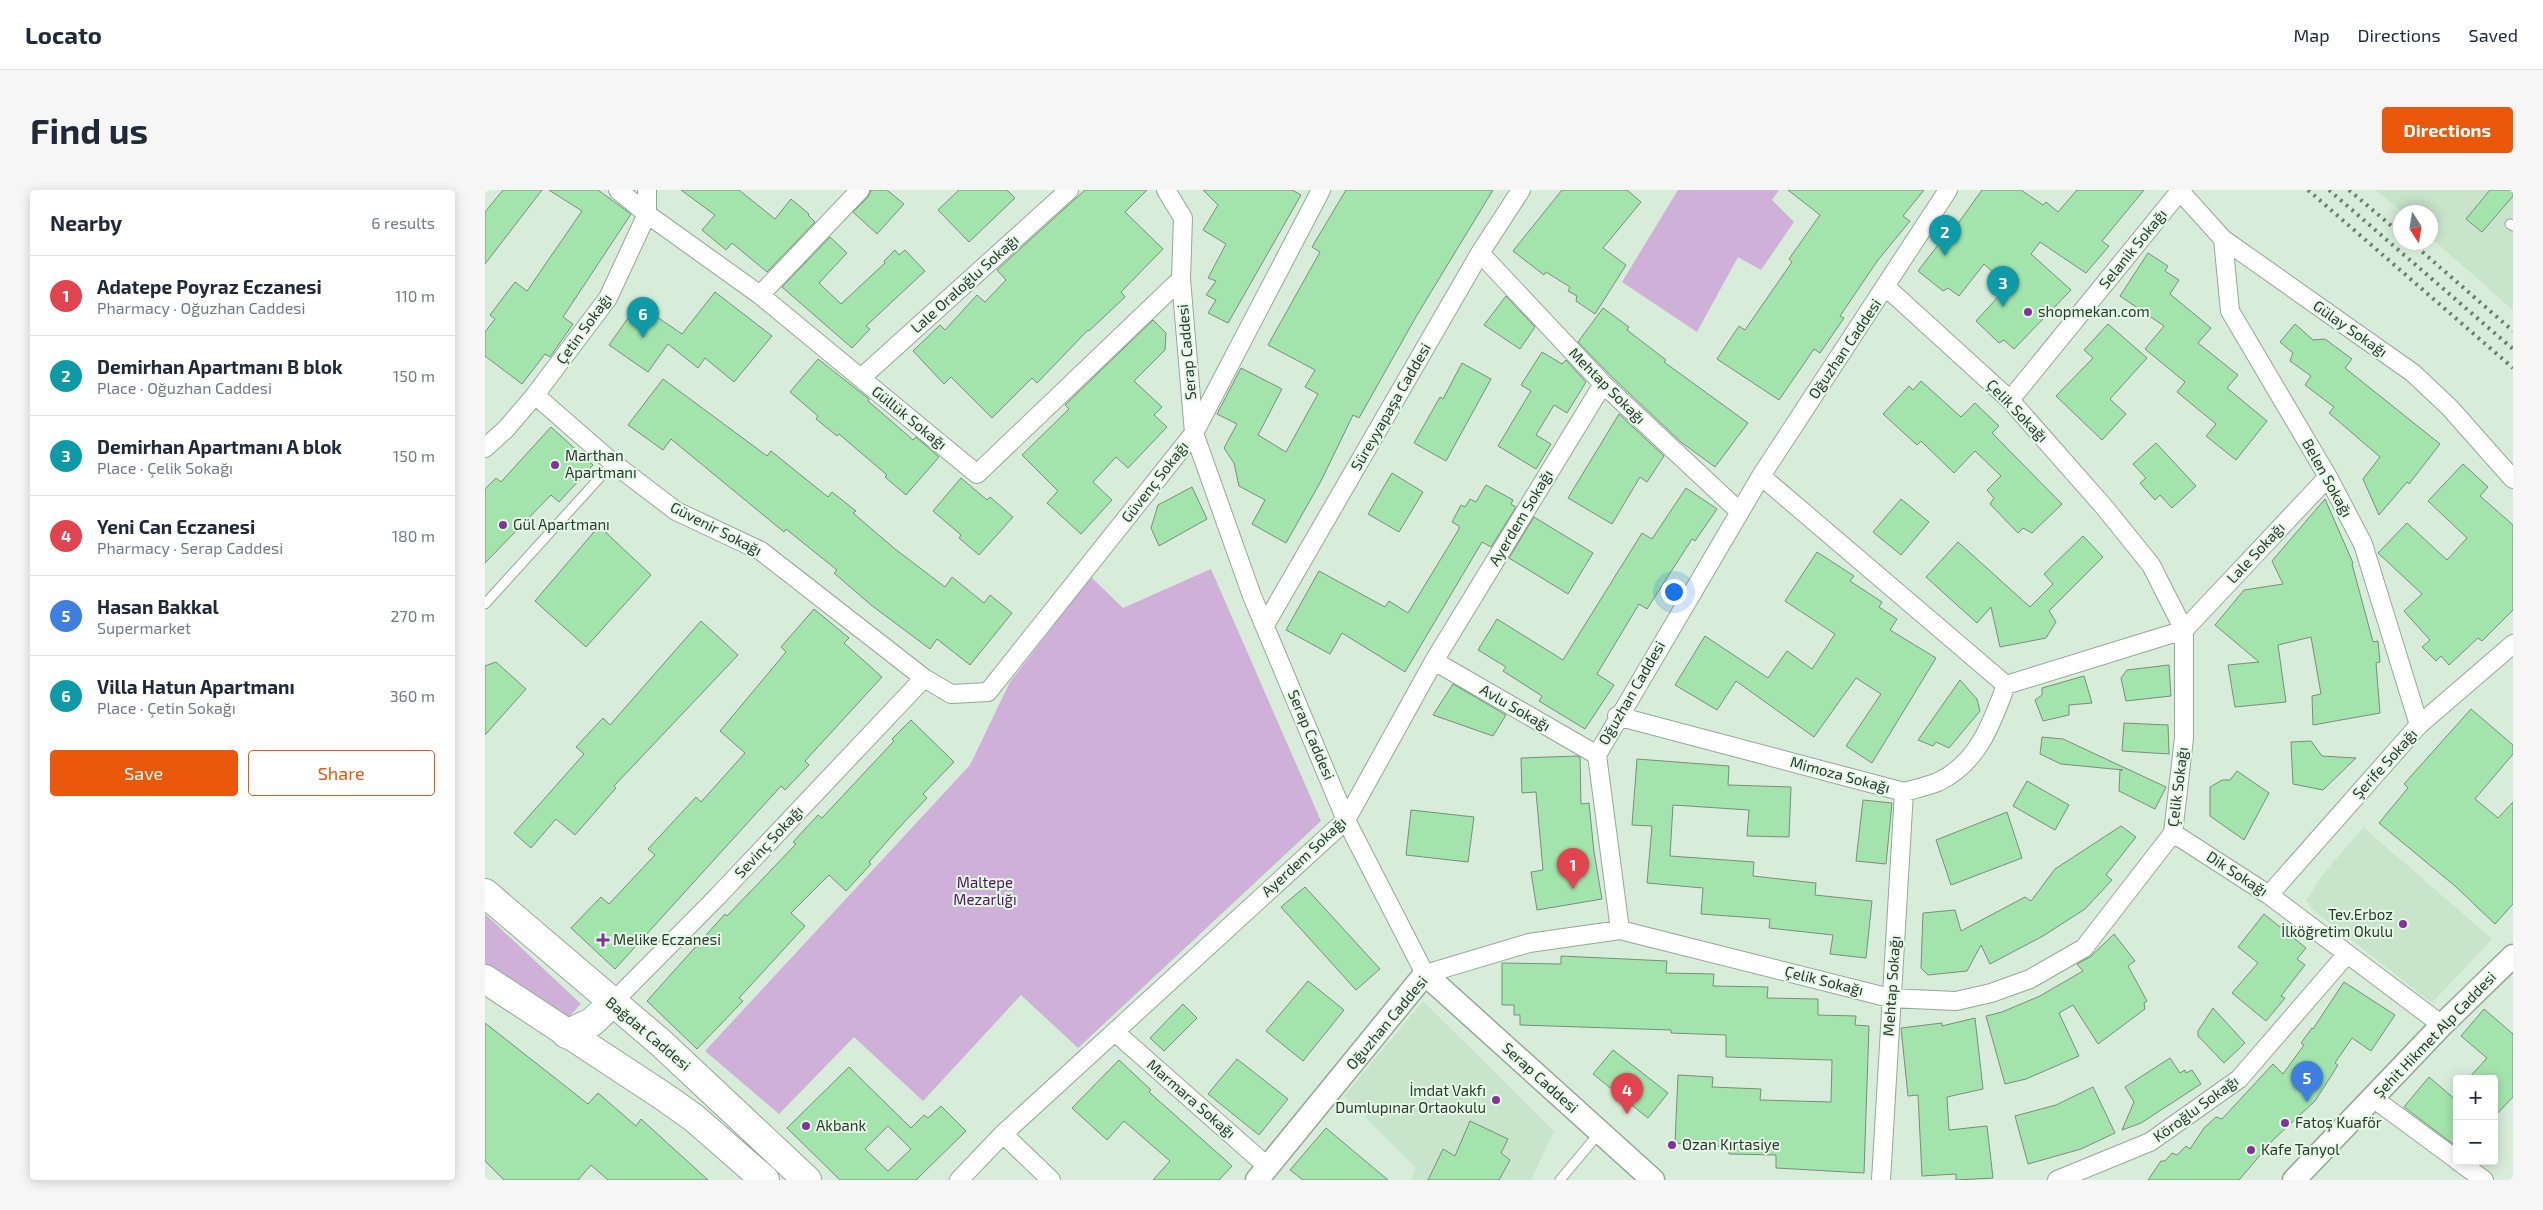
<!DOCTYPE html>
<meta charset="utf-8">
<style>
:root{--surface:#fff;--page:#f6f6f7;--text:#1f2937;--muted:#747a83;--line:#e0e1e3;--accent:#ea580c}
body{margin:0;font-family:"Exo 2",sans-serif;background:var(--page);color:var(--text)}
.controls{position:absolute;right:15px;bottom:15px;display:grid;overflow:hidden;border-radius:5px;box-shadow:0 2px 12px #0003}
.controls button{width:45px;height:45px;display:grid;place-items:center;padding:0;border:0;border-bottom:1px solid var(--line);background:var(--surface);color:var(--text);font:25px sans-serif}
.compass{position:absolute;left:1908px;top:15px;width:45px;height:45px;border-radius:50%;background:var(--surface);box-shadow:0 2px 12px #0003;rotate:168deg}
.you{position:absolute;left:1188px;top:401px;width:18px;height:18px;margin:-12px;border:4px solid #fff;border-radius:50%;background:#1a73e8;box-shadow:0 0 0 8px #1a73e833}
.badge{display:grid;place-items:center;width:32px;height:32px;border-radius:50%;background:var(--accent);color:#fff;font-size:16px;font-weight:700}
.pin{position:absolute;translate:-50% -41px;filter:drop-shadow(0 1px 2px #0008)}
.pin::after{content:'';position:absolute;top:26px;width:18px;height:15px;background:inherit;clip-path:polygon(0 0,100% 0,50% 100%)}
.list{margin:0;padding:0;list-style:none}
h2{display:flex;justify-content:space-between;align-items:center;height:65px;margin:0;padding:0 20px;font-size:21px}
h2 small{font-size:16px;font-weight:400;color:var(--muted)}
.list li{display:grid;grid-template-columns:32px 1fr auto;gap:15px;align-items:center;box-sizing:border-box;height:80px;padding:0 20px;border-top:1px solid var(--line)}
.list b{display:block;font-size:19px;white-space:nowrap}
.list p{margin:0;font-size:16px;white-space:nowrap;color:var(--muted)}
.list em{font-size:16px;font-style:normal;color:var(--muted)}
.actions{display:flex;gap:10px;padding:15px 20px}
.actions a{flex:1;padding:11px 0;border:1px solid var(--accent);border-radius:5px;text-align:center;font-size:18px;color:var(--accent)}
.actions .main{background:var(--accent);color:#fff}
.map{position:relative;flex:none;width:2028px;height:990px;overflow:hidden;border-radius:5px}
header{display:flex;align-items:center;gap:30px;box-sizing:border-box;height:70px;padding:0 25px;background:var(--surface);border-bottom:1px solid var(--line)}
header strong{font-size:24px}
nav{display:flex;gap:28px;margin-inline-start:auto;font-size:18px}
.intro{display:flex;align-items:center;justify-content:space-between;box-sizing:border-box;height:120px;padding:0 30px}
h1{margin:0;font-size:35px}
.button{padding:12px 22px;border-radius:5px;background:var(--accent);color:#fff;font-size:18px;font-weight:700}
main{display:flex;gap:30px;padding:0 30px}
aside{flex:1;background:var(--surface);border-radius:5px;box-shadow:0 2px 12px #0003}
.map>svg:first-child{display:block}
.built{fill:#c8e4cb}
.green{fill:#cfb0d9}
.building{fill:#a3e4ac;stroke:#7a8d7c;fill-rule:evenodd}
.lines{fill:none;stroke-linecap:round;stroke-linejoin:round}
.service-casing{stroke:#94a896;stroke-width:11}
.minor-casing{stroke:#94a896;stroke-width:20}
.tertiary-casing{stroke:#94a896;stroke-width:25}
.primary-casing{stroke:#94a896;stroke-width:30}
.service{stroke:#fff;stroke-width:9}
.minor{stroke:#fff;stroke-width:18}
.tertiary{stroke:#fff;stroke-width:22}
.primary{stroke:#fff;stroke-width:28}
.rail{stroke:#6e7b70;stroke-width:4;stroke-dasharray:2.5 5;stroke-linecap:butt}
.poi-dot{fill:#84309e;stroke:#e4fae6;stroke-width:2}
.labels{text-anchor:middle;stroke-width:4;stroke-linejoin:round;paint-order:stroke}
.street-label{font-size:15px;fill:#2f3730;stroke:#e4fae6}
.poi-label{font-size:15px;fill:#2f3730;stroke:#e4fae6;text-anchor:start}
.park-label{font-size:15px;fill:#4f1560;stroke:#e4fae6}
</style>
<header>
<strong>Locato</strong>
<nav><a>Map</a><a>Directions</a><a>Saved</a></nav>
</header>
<div class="intro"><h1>Find us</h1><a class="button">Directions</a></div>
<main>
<aside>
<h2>Nearby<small>6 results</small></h2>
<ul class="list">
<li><span class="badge" style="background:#e0444e">1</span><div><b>Adatepe Poyraz Eczanesi</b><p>Pharmacy · Oğuzhan Caddesi</p></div><em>110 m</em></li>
<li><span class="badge" style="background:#0f9aa8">2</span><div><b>Demirhan Apartmanı B blok</b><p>Place · Oğuzhan Caddesi</p></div><em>150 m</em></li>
<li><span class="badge" style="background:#0f9aa8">3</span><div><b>Demirhan Apartmanı A blok</b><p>Place · Çelik Sokağı</p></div><em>150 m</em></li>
<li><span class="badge" style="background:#e0444e">4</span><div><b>Yeni Can Eczanesi</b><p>Pharmacy · Serap Caddesi</p></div><em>180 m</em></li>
<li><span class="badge" style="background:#3f7fe0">5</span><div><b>Hasan Bakkal</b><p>Supermarket</p></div><em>270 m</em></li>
<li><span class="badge" style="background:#0f9aa8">6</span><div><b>Villa Hatun Apartmanı</b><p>Place · Çetin Sokağı</p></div><em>360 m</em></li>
</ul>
<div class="actions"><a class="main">Save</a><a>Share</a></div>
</aside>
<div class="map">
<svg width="2028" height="990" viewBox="0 0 2028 990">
<rect width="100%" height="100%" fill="#d7edd9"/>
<!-- built -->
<path class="built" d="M1891,0H2028V120L1946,48V22H1917Z
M1878,637L2007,749L1947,813L1827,719L1821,711L1836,687Z
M938,811L1069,941L1046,990H926L931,978L859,906Z"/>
<!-- green -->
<path class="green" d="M1193,0H1294L1287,10L1309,32L1276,80L1253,67L1212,142L1137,92Z
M726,379L836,631L593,858L536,805L438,911L369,847L294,924L220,861L485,575L525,492L606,387L638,418Z
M0,724L96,814L79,832L0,777Z"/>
<!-- building -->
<path class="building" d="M18,0H57L0,74V22Z
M64,0H113L146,24L78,127L88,134L65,167L60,164L37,194L0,166V142L10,129L5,125L30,92L42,101L97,21Z
M196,0H254L290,29L306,9L324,24L323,25L330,32L282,82L247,53L241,60L217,40L230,25Z
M386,0H402L419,14L392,44L368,22L383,7Z
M474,0H522L530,8L484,52L453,20Z
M600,0H662L640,22L678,59L636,102L640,107L604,141L603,140L552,193L547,188L507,228L466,187L459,194L428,161L455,135L460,140L492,105L500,112L521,90L512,80Z
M718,0H807L816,5L743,133L723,123L731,110L721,105L731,91L723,88L741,54L718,40L733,15Z
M861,0H1008L932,125L874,228L868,225L836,291L801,353L767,334L780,310L754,296L749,273L739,258L752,234L732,224L756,178L797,199L773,245L801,262L833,204L820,197L830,180L783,155L835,62L827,57Z
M1077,0H1142L1156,12L1118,58L1141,75L1110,124L1091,111L1092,106L1083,101L1085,97L1061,82L1059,85L1028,61Z
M1303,0H1439L1418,26L1425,31L1393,70L1355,126L1359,128L1335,163L1329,159L1294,210L1232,169L1254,136L1260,140L1307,72L1304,69L1335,25Z
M1497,0H1536L1558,15L1561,12L1573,22L1592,0H1659L1617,51L1624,56L1601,83L1555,52L1546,64L1586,100L1529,159L1519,150L1514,153L1491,131L1523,96L1499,74L1474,106L1463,98L1458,101L1433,81L1456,51L1459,53Z
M2005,0H2028V6L1997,42L1981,29Z
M345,47L362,63L334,93L356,114L400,73L399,71L410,60L414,65L420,60L440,81L381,136L385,139L367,158L297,97Z
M1663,63L1683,76L1680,81L1694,90L1685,104L1726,138L1713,153L1753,185L1742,198L1782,231L1751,270L1721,246L1731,234L1692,202L1700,192L1660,159L1679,136L1635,106Z
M230,102L287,146L249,192L220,168L213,178L183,154L163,182L124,155L153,114L197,144Z
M1021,106L1050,137L1035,159L999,135Z
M1118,118L1144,137L1142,140L1181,170L1179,172L1263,233L1230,277L1196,252L1126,186L1093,152Z
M668,130L681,143L680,160L649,191L677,217L669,225L682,237L643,278L631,267L608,292L627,310L596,344L562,313L573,301L537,265L584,219L580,215Z
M1623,134L1662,168L1625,209L1641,224L1617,250L1571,206L1608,168L1599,160Z
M1810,134L1828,150L1840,149L1867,169L1860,178L1955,254L1924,294L1922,292L1894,325L1878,289L1895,267L1844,223L1849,217L1820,195L1826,186L1805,171L1808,163L1795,152Z
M1057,162L1077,174L1081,170L1101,192L1082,223L1069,215L1051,245L1066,254L1051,279L1013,256L1046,201L1036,195Z
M333,169L384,209L383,211L428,250L431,247L454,267L421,305L400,287L402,285L354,244L352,246L331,229L333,226L305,202Z
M977,173L1006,189L961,271L929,253L955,207L958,209Z
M178,189L282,266L286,261L343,307L347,302L371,321L368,323L410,359L460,397L467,387L499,413L505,405L527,423L485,475L452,449L445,459L386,415L349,383L352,380L301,339L299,342L186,249L178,260L143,235Z
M1436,191L1476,227L1490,213L1514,236L1507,243L1577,314L1547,343L1538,338L1533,343L1505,314L1509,308L1502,300L1516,286L1490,261L1469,283L1436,251L1432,255L1398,224L1424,196L1428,200Z
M1134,224L1179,266L1162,292L1155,287L1127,334L1083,308Z
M66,237L108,275L74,312L66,305L0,373V299L11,288L16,292Z
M1671,253L1711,296L1687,318L1675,305L1670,310L1655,293L1661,288L1648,274Z
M1978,274L2003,297L1995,306L2028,335V420L1997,451L1993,448L1964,475L1956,466L1951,471L1937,457L1945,450L1919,421L1937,404L1893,363L1922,333L1962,370L1982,348L1943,311Z
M907,283L938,302L914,342L883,324Z
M476,288L502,310L505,307L528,327L494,365L474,348L476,345L448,321Z
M1001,295L1028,310L1026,314L1031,317L1006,357L997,352L920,482L857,443L845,464L801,440L834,381L900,417L904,411L923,423L974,339V336L967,332L976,315L980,317L985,309L991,312Z
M707,297L722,329L674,356L666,338L673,315Z
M1201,298L1232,319L1210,351L1207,349L1162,419L1154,414L1112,484L1129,495L1100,539L1054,511L1057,506L1018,481L1021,477L993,460L1012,429L1078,470L1157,343L1167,349Z
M1416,309L1444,332L1416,365L1388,342Z
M1840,309L1868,373L1867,374L1888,452L1893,451L1895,472L1891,473L1895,523L1828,535L1827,506L1836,504L1826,447L1793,455L1801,512L1750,517L1743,475L1774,472L1730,435L1759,400L1798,394L1787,371Z
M1049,327L1108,363L1083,404L1024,368Z
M114,336L166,385L101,457L50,411Z
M1598,346L1618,367L1564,421L1571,432L1561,448L1515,457L1506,417L1492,433L1441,387L1473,352L1545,417L1568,394L1559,384Z
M1332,362L1369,386L1365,391L1397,412L1394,417L1412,429L1405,440L1451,468L1387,573L1361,556L1396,504L1371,488L1329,547L1251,491L1232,520L1190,495L1220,446L1283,488L1302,461L1327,479L1350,444L1300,411Z
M329,419L364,448L359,453L397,487L320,571L324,575L300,600L296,596L130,779L86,738L116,707L124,714L170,665L163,659L211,607L216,612L260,563L235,541L301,462L296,457Z
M216,431L253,465L129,596L131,598L90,645L71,629L46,658L29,643L99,564L91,557L118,528L125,535Z
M11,472L41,499L0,545V476Z
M1684,475L1686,506L1641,511L1636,488L1642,480Z
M1599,486L1607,513L1584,515V525L1558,531L1550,510L1557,505V498Z
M1475,490L1492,509L1495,521L1464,558L1451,552L1448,556L1433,550Z
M968,494L1021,525L1008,546L948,525Z
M1986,519L2028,555V564L1990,609L2013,628L2028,612V714L2010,734L1970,696L1894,633L1923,598L1919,594Z
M426,530L469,572L438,604L442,608L411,641L384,672L386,674L361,701L344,685L306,723L320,736L254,808L258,811L212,859L162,811L240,724L242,726L311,654L308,652L333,625L337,628L409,551L407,549Z
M1639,533L1683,535L1684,564L1637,561Z
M1557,547L1578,549L1681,597L1670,619L1634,601L1635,580H1638L1576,574L1555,564Z
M1826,551L1837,566L1871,568L1838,600L1808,594L1806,552Z
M1092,566L1095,567L1096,614L1104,613L1109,662L1117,709L1052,720L1046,682L1058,680L1051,602L1037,603L1036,568Z
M1152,569L1244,576L1243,595L1306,597L1304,647L1262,646L1264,620L1188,615L1185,666L1269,672L1268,686L1331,693L1330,705L1387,711L1381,768L1345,764L1348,745L1284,738L1285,729L1216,724L1218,698L1162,693L1167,636L1147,635Z
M1752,581L1784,603L1759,650L1725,626V597L1737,590H1745Z
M1542,591L1584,615L1570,640L1528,616Z
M1378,610L1407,613L1401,674L1371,671Z
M926,620L989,627L983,672L921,665Z
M1522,622L1537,668L1466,695L1451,650Z
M1636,636L1651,647L1621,685L1627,690L1600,719L1558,746L1505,774L1496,755L1482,781L1443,785L1436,778L1438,723L1470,720L1476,741L1540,707L1546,711L1570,679Z
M820,697L895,779L871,800L796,717Z
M1779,724L1821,758L1812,769L1820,775L1796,806L1800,808L1781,831L1747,803L1773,773L1753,757Z
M1629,744L1650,771L1643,776L1662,811L1659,813L1660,819L1613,854L1588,815L1574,823L1594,866L1541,889L1520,894L1501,826L1517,822L1555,806L1598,781L1592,774L1605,767Z
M1076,766L1182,771L1181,783L1229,784L1228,796L1283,797L1282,808L1333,809V825L1371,826L1370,835L1384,836L1379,983L1291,978V965L1244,964V957L1190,953L1193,885L1228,887L1227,897L1276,899L1275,910L1346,912L1347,870L1241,867V845L1186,843V840L1035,835V825H1029V815H1017V773L1076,774Z
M823,791L859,820L818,871L781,841Z
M1859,792L1910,825L1886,861L1867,848L1850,873L1853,875L1830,911L1788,950L1754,990H1663L1676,971H1680L1687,963L1692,965L1701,956L1705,959L1719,938L1731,927L1737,929L1788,874L1798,884L1819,855L1816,853L1827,838L1828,839Z
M698,814L712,828L679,861L665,848Z
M1728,818L1760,853L1739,873L1713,846V841Z
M1999,819L2028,844V907L2009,927V889H1983L2002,868L1976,846Z
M1490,828L1498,899L1462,907L1464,940L1502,936L1508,988L1471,990V984L1437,986L1433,905L1423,906L1416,838L1457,833V836Z
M0,833L103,914L113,903L151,936L156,929L223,990H123L106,975L93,990H19L0,971Z
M1128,860L1183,903L1163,928L1108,884Z
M1685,868L1695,883L1700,880L1701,883L1707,880L1716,894L1656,933L1637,940L1649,912L1640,897Z
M752,869L803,909L774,945L723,904Z
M634,870L666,900L664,902L747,976L734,990H668L685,971L639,931L622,950L587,918Z
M364,877L426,938L439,925L443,928L456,916L481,941L431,990H355L302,938ZM403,936L426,959L403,981L380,959Z
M1944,887L1972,911V957L1919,917Z
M1608,897L1630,943L1596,959L1543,974L1530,926L1571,915Z
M985,931L1023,949L1016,963L1025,970L1014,990H943L958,959L970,966Z
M841,938L903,990H818L805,980Z"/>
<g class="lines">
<!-- service casing -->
<g class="service-casing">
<path id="service" d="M2025,34L2028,36
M0,414L128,273
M1075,990L1115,942"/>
</g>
<!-- minor casing -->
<g class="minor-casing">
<path id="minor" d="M133,0L162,24L275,105L492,284L696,89
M681,0L698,28L696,89L709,243L767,406L861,630L940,784L1044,753L1135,740L1405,808L1471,811L1506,803L1545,789L1599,758L1688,643L1699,548V440L1666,375L1620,318L1525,210L1401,97
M1694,0L1738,49L1928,183L1965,218L2028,289
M1738,49L1745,121L1843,287L1878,354L1934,535
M995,63L1118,194L1255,322
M275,105L375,0
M376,188L584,0
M50,205L128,273L191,321L276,361L439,488L466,504L503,502L709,243L836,0
M1525,210L1695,1
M0,258L21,239L50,205L123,108L162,24V0
M1276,286L1521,495
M780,435L995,63L1036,0
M949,471L1112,565
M1132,526L1419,602C1430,599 1443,596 1453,592C1493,573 1507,533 1521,495L1699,440L1843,287
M1688,643L1784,705L1957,835
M1784,705L1934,535L2028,454
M1135,740L1112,565L1276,286L1463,0
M127,813L232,707L439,488
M630,842L783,977
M1888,908L1972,970
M518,944L566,990
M1973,971L1999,990
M474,990L518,944L861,630L949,471L1118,194
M1396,990L1419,602
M1572,990L1665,952L1754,889L1862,764"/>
</g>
<!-- tertiary casing -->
<g class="tertiary-casing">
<path id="tertiary" d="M772,990L940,784L1168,990
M1809,990L1957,835L2028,766"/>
</g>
<!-- primary casing -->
<g class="primary-casing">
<path id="primary" d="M0,703L176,853L322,990
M0,789L178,906L209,928L280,990
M81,844L107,832L127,813"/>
</g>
<!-- service -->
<use href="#service" class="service"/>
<!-- minor -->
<use href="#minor" class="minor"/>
<!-- tertiary -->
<use href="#tertiary" class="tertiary"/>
<!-- primary -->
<use href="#primary" class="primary"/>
<!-- rail -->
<path class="rail" d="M1823,0L2028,178
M1844,0L2028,159
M1864,0L1916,44
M1926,52L2028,141"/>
</g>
<!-- markers -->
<g class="poi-dot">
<circle cx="1543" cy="122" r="5"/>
<circle cx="70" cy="275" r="5"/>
<circle cx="18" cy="335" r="5"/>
<circle cx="1918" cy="734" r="5"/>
<path d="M115.5 742.5h5v5h5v5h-5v5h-5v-5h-5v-5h5z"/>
<circle cx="1011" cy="910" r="5"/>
<circle cx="1800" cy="933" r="5"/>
<circle cx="321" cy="936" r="5"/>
<circle cx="1187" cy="955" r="5"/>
<circle cx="1766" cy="960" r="5"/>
</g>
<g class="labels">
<!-- street labels -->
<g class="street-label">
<text transform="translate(1648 59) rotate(-51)" y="5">Selanik Sokağı</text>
<text transform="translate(480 94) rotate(-42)" y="5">Lale Oraloğlu Sokağı</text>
<text transform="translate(99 139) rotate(-54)" y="5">Çetin Sokağı</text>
<text transform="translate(1865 139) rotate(35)" y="5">Gülay Sokağı</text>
<text transform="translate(1360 159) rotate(-56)" y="5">Oğuzhan Caddesi</text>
<text transform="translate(702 162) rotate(-95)" y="5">Serap Caddesi</text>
<text transform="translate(1122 196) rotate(45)" y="5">Mehtap Sokağı</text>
<text transform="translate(906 217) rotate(-60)" y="5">Süreyyapaşa Caddesi</text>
<text transform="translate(1532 221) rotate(46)" y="5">Çelik Sokağı</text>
<text transform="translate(424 228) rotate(39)" y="5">Güllük Sokağı</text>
<text transform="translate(1842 288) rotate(61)" y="5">Belen Sokağı</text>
<text transform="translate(670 292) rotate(-52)" y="5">Güvenç Sokağı</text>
<text transform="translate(1036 328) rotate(-59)" y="5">Ayerdem Sokağı</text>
<text transform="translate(231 339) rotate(27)" y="5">Güvenir Sokağı</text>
<text transform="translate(1771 363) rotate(-47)" y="5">Lale Sokağı</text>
<text transform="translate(1147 503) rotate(-60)" y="5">Oğuzhan Caddesi</text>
<text transform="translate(1030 518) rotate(30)" y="5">Avlu Sokağı</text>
<text transform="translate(826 545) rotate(67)" y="5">Serap Caddesi</text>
<text transform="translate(1900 574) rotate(-48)" y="5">Şerife Sokağı</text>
<text transform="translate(1355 585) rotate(15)" y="5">Mimoza Sokağı</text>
<text transform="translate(1693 597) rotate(-83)" y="5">Çelik Sokağı</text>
<text transform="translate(284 652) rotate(-47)" y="5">Sevinç Sokağı</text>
<text transform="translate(819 667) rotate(-43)" y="5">Ayerdem Sokağı</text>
<text transform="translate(1752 684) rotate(33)" y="5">Dik Sokağı</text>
<text transform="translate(1339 791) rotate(14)" y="5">Çelik Sokağı</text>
<text transform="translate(1407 796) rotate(-86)" y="5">Mehtap Sokağı</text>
<text transform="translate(902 833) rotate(-50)" y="5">Oğuzhan Caddesi</text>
<text transform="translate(163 844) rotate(40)" y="5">Bağdat Caddesi</text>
<text transform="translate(1950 845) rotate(-46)" y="5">Şehit Hikmet Alp Caddesi</text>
<text transform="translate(1055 888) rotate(42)" y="5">Serap Caddesi</text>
<text transform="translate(706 909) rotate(41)" y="5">Marmara Sokağı</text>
<text transform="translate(1711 919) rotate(-36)" y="5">Köroğlu Sokağı</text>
</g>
<!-- poi labels -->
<g class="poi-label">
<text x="1553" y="127">shopmekan.com</text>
<text x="80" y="271">Marthan<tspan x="80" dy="17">Apartmanı</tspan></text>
<text x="28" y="340">Gül Apartmanı</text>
<text x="1908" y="730" text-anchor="end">Tev.Erboz<tspan x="1908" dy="17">İlköğretim Okulu</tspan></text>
<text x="128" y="755">Melike Eczanesi</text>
<text x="1001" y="906" text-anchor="end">İmdat Vakfı<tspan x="1001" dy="17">Dumlupınar Ortaokulu</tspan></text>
<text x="1810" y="938">Fatoş Kuaför</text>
<text x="331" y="941">Akbank</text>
<text x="1197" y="960">Ozan Kırtasiye</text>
<text x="1776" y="965">Kafe Tanyol</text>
</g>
<!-- park labels -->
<g class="park-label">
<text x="500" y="698">Maltepe<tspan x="500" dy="17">Mezarlığı</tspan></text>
</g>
</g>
</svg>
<div class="controls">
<button>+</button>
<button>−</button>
</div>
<svg class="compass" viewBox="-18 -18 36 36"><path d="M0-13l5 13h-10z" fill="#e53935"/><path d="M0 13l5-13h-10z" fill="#747a83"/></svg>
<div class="you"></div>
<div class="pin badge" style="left:1088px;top:699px;background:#e0444e">1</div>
<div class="pin badge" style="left:1460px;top:66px;background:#0f9aa8">2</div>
<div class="pin badge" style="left:1518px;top:117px;background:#0f9aa8">3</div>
<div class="pin badge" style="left:1142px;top:924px;background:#e0444e">4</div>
<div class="pin badge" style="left:1822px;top:912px;background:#3f7fe0">5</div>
<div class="pin badge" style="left:158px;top:148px;background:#0f9aa8">6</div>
</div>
</main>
